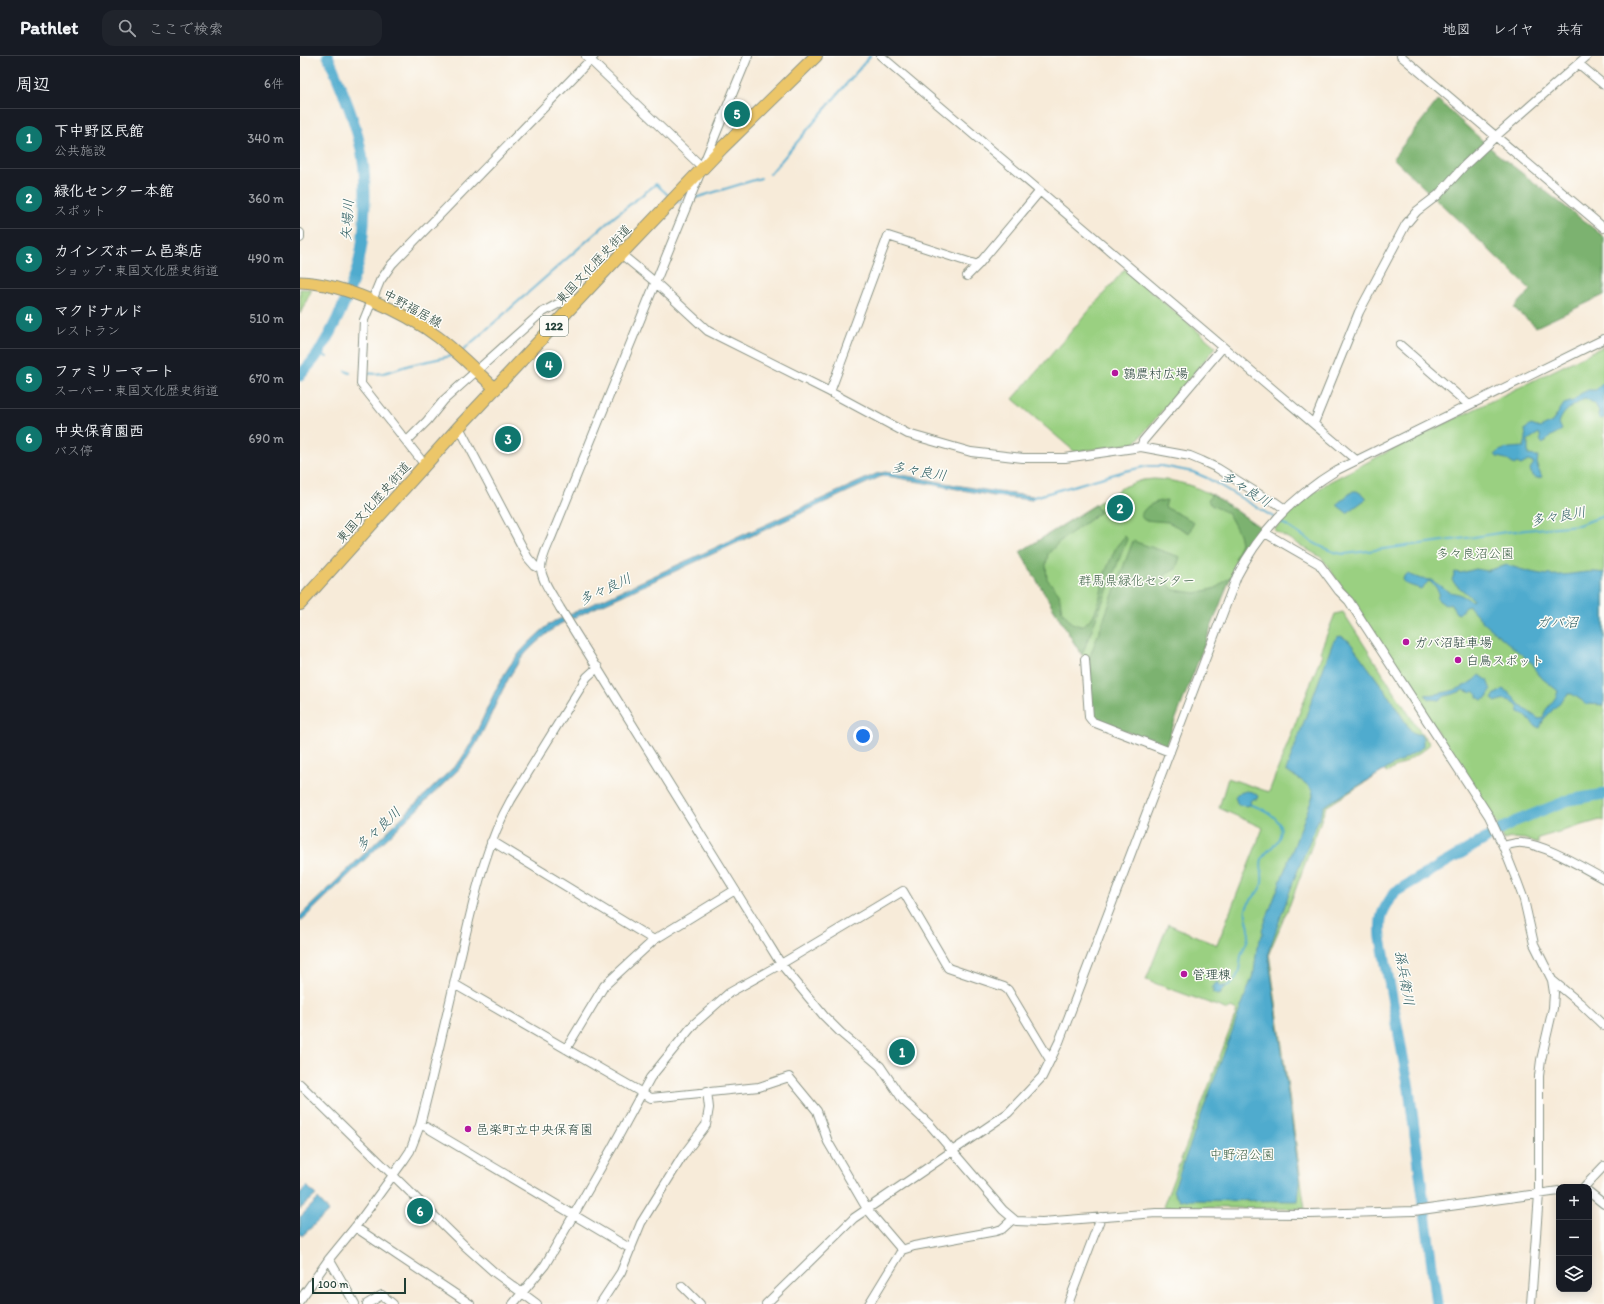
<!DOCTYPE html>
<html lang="ja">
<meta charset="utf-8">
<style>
:root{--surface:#171b24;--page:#20242c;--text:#f1f3f6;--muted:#9ea1a6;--line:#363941;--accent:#0f766e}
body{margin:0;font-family:Itim,"Klee One",sans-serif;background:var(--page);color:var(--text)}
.controls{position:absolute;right:12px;bottom:12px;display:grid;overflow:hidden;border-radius:8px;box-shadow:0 2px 10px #0003}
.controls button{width:36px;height:36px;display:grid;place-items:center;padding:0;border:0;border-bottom:1px solid var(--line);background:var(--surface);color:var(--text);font:20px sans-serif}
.scale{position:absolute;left:12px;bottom:10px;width:94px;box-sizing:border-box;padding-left:4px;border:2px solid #1f3d34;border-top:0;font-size:11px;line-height:14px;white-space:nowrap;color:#1f3d34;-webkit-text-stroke:3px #fdfcf7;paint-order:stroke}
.you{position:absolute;left:563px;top:680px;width:14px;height:14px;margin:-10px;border:3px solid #fff;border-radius:50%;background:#1a73e8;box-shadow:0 0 0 6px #1a73e833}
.badge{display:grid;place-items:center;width:26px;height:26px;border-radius:50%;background:var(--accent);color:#fff;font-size:13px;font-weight:700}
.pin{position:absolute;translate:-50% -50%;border:2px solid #fff;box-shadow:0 1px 4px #0006}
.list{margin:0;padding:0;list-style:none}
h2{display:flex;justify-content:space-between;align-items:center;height:52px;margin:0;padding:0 16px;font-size:17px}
h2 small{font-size:13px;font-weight:400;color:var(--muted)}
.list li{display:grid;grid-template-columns:26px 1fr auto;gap:12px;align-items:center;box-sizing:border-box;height:60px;padding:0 16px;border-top:1px solid var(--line)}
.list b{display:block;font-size:15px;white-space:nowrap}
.list p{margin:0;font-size:13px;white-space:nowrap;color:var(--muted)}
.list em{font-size:13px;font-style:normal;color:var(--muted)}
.icon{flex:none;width:22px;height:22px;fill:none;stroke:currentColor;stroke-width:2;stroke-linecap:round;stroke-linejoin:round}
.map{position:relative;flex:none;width:1304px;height:1248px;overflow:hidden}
header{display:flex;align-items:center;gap:24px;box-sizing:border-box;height:56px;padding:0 20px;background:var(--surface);border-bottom:1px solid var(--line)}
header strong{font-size:19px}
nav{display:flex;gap:22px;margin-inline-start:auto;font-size:14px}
.search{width:280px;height:36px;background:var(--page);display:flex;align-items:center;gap:10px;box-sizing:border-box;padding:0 14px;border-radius:12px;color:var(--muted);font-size:15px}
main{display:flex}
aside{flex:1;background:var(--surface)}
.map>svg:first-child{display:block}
.green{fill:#9ad081;stroke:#5c865a}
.forest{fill:#7bb26f;stroke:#4d7852}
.water{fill:#50abce;stroke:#387481}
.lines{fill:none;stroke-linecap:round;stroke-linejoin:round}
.stream{stroke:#50abce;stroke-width:2}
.river{stroke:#50abce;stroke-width:11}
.minor-casing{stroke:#8b9486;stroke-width:10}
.major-casing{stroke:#8b9486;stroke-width:13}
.highway-casing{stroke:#8b9486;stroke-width:14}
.minor{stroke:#fff;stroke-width:8}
.major{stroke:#ecc669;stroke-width:11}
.highway{stroke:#ecc669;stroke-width:12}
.poi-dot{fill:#b5179e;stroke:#fdfcf7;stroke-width:1.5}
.labels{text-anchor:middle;stroke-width:3;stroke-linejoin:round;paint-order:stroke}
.shield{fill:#fdfcf7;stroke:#62766e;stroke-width:1}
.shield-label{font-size:12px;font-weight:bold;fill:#1f3d34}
.street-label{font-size:13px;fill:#1f3d34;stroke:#fdfcf7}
.poi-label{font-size:13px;fill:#1f3d34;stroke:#fdfcf7;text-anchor:start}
.park-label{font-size:13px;fill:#3e6247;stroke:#fdfcf7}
.water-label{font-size:14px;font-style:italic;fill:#2e5e62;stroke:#fdfcf7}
</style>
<header>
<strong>Pathlet</strong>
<div class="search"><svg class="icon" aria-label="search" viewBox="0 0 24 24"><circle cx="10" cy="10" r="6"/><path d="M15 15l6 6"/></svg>ここで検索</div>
<nav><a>地図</a><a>レイヤ</a><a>共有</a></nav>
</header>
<main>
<aside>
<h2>周辺<small>6件</small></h2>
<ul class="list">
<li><span class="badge">1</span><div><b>下中野区民館</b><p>公共施設</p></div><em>340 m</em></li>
<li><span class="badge">2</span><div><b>緑化センター本館</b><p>スポット</p></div><em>360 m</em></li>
<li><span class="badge">3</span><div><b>カインズホーム邑楽店</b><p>ショップ · 東国文化歴史街道</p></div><em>490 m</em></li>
<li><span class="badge">4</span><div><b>マクドナルド</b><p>レストラン</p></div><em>510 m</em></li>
<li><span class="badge">5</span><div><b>ファミリーマート</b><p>スーパー · 東国文化歴史街道</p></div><em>670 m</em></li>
<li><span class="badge">6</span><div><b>中央保育園西</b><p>バス停</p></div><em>690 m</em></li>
</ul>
</aside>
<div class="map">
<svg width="1304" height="1248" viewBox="0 0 1304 1248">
<rect width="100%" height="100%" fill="#fdfcf7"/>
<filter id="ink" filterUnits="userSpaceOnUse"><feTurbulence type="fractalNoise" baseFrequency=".025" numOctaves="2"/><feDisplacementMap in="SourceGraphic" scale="8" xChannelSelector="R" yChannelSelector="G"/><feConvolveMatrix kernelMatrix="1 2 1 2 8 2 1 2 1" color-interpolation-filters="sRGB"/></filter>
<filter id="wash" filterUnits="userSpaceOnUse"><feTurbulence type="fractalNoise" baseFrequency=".012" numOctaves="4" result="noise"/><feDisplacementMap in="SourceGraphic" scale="16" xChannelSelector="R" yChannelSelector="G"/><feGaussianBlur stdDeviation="0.9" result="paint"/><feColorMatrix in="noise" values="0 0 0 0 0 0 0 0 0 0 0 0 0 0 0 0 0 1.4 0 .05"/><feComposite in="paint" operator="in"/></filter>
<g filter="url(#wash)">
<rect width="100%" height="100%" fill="#f7ebd9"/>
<!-- green -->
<path class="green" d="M825,213L916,291L835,387L775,396L713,343Z
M0,233H12L0,258Z
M1304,290V765L1300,764L1238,782V788L1225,783L1211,782L1204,784L1196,766L1068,569L1022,502L974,474L994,451L1029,426L1091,394Z
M854,423C900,425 925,447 961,472C932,508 918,552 902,595L788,603L782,599L776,590L720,496L825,430L843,424Z
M1043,556L1119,674L1130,688C1117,700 1102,708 1086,717L1085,714L1026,751L990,848L969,897L1005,1153L863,1151L937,955L931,952L928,954L846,924L868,868L917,889L963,772L919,752L928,722L969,736L1022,598L1020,596L1035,558Z"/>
<!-- forest -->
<path class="forest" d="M1138,44L1196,97L1302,179L1304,181V239L1236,271L1214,252L1231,234L1093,102Z
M912,438L961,472L950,485L939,505L935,502L941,487L939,478L928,457L911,449L908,444Z
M867,444L865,451L894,466L889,477L868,466L844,464L841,460C844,449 857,445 867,444Z
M795,449L800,456L759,486L748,498L746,509L747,523L759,537L762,555L772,567L780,570L785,568L793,560L798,549L802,532L801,526L816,491L825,480L827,483L782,599L776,590L720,496Z
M833,485L880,501L876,513L865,519L864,524L874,534L896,537L916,532L931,520L865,691L795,663L792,660L787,608Z"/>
<!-- water -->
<path class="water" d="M1304,326V362L1300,363L1298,360L1299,355L1295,348L1285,342C1275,350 1263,353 1259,367L1262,374L1251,380L1243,388L1241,386L1240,379L1239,377L1228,384V399L1238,400L1237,409L1242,421L1237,422L1232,420L1230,413L1234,407L1228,405L1221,409L1217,407L1214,409L1206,403L1197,401L1195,398C1203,391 1213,392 1224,391L1226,383L1225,373L1231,369L1240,372L1252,366L1264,348L1273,345L1280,338L1288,334H1296Z
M585,416C634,424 683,436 733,440L732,444L694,440L593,421L582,420L260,568C245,579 228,592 218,607C195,641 185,683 158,714L0,866V860L160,705C179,678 188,645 205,617C217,597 234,581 251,567L576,418Z
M1053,435H1057L1066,441V443L1047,457L1038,450V447Z
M1207,509C1226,515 1241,520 1261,519C1277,518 1288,514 1304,517V649L1287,648L1272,638H1268L1244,663L1240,672C1229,669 1230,660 1219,656L1218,651C1211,644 1205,641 1196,646L1192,643L1195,638L1199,636L1202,633C1211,636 1214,643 1221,650C1226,654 1233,659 1239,663L1243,662C1244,651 1256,646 1258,635L1238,619L1233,608L1184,567L1169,550L1165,551L1159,558L1156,557L1150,547L1145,549L1137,543L1139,537L1135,530L1129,525L1121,533L1106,528L1103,524L1104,520L1108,518L1121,523L1131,524L1150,536L1159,538L1172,545L1173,543L1154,527L1152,524L1155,516L1161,517L1176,513L1186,515Z
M1041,580L1049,585L1086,636L1113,678H1120L1123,682V690L1119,694L1024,750L995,821L968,897L1000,1125L998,1145L880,1144L877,1142L873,1135L954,916L957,891L963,877L962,874L1013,740C1014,729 994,721 986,715L1033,586L1037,581Z
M1180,619L1187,624L1191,634L1187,642L1182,644L1177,641V638L1174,635L1172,637L1163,634C1155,639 1145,638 1139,644L1130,643L1125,639C1147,637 1163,634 1180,619Z
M946,735L953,736L958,740L957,743H953L950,745L951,749L946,750L938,749L935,741L937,738Z
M917,926L921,930H928L923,933L920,938L917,939L912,936L915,933H911Z
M7,1130L16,1139L0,1153V1137Z
M18,1143L29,1155L2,1180L0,1178V1161Z"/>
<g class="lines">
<!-- stream -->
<path class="stream" d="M470,118L570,0
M395,142L461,122
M377,146L384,145
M162,295L314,161L356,128L368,139
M19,297L27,301
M46,315L50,317
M67,317C83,320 95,313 110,309C124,306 137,303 151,300
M731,442L825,415L848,410H862L893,416L907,422L975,462
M979,465C998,476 1024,497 1045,498L1174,481L1206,476L1278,469L1304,460
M927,930C939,925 940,911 941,900C943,892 949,885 949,876C950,868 944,861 946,853C949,843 958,839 961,830C965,821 959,812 962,803C966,795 974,791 978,784C989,765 965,753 951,749"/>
<!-- river -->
<path class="river" d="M0,320C6,312 14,305 19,296C34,272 47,243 56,216C66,185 68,120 60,89C53,58 40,29 28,0
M1137,1248L1109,1033L1081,882C1079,859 1082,855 1095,836L1216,765L1269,744L1304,738"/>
</g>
</g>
<g filter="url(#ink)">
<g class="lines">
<!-- minor casing -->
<g class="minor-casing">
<path id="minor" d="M286,0L400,109L402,113
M581,0L1056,404
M1101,0L1304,172
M1279,8L1304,29
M403,109L448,0
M399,120L253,477C249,488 241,501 241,513C242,526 254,541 260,552L481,908L524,960L541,977L580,1010L603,1044L631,1070L703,1154L716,1165L742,1166L856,1157L1010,1158L1114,1155L1259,1135
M0,177V182
M321,198L355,226L408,275L530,336L608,378L671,396L723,402H765L841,391L890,400L902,405L917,412L970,445L975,446L985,453
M667,220L678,209L740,135
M1100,289L1169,349
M530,336L588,180L678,209
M1014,367L1059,256L1106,168L1117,155L1138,139L1165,109L1196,80L1287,0
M159,371L228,502L235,510L241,513
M107,385L127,365L144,344L241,257L267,243H280
M841,391L843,385L923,291
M125,409L61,328L64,264L80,225L92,208L294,0
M965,477L1019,508L1039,535L1049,545L1189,760L1203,790L1217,825L1224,844L1234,888L1252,924L1254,937L1253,952L1241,1004L1239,1020V1138L1231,1248
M785,603L789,661L793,666L870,696
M191,786L195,787L354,884
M1203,790C1209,789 1216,786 1222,787C1247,789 1281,811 1304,823
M1252,924L1280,947L1304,970
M154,928L351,1042L459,1031L489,1021L517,1055L528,1086L567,1153L602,1194
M266,993L304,930L354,884L435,834
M0,1028L165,1190L194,1216L237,1248
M120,1069L126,1071L331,1193
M1284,1131L1304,1110
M1289,1136L1304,1148
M55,1171L170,1248
M29,1203L55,1248
M382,1230L400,1248
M0,1244L29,1203L56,1170L104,1104L110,1095L120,1069C135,1011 148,953 162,894C174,843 185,790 211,744L287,621L298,611
M67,1248L82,1239L93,1248
M213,1248L245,1209L312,1092L350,1022L394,968L429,937L481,908L603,835L648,912L704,931L708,934L750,1004
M300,1248L321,1216L341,1167L382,1101L406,1069L409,1052L407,1035
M466,1248L554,1162L708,1057L742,1021L759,986L937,520C960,475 994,440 1037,414L1304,283
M569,1248L602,1194L614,1190L696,1175L702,1173L713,1163
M768,1248L801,1161"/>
</g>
<!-- major casing -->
<g class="major-casing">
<path id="major" d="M0,226C42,227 105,256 138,281C159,297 177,316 196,333"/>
</g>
<!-- highway casing -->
<g class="highway-casing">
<path id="highway" d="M0,548L159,371L321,198L422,92L516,0"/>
</g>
<!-- minor -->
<use href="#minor" class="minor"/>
<!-- major -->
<use href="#major" class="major"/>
<!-- highway -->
<use href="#highway" class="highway"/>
</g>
</g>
<!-- markers -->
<g class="poi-dot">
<circle cx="815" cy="317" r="4"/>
<circle cx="1106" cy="586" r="4"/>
<circle cx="1158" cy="604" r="4"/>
<circle cx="884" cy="918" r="4"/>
<circle cx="168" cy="1073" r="4"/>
</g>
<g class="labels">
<!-- shield labels -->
<rect class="shield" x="240" y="260" width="28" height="20" rx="3"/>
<g class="shield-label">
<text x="254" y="274">122</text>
</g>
<!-- street labels -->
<g class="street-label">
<text transform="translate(293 208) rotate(-47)" y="5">東国文化歴史街道</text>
<text transform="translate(113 252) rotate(29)" y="5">中野福居線</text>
<text transform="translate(73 446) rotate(-48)" y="5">東国文化歴史街道</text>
</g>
<!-- poi labels -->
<g class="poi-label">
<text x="823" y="322">鶉農村広場</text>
<text x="1114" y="591">ガバ沼駐車場</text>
<text x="1166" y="609">白鳥スポット</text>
<text x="892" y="923">管理棟</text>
<text x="176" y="1078">邑楽町立中央保育園</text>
</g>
<!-- park labels -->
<g class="park-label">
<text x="1175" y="502">多々良沼公園</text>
<text x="837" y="529">群馬県緑化センター</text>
<text x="942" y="1103">中野沼公園</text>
</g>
<!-- water labels -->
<g class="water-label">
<text transform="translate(47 164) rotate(-86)" y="5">矢場川</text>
<text transform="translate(619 415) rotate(9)" y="5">多々良川</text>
<text transform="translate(946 433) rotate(31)" y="5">多々良川</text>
<text transform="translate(1258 460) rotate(-10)" y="5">多々良川</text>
<text transform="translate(305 533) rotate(-25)" y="5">多々良川</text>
<text x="1257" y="571">ガバ沼</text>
<text transform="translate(78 773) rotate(-44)" y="5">多々良川</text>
<text transform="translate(1105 922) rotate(80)" y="5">孫兵衛川</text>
</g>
</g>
</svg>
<div class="controls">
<button>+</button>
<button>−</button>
<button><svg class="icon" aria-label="layers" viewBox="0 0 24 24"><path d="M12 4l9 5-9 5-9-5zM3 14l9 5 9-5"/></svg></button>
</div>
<div class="scale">100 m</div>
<div class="you"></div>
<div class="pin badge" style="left:602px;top:996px">1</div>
<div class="pin badge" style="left:820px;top:452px">2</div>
<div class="pin badge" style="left:208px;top:383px">3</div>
<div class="pin badge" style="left:249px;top:309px">4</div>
<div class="pin badge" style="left:437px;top:58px">5</div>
<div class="pin badge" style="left:120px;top:1155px">6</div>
</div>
</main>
